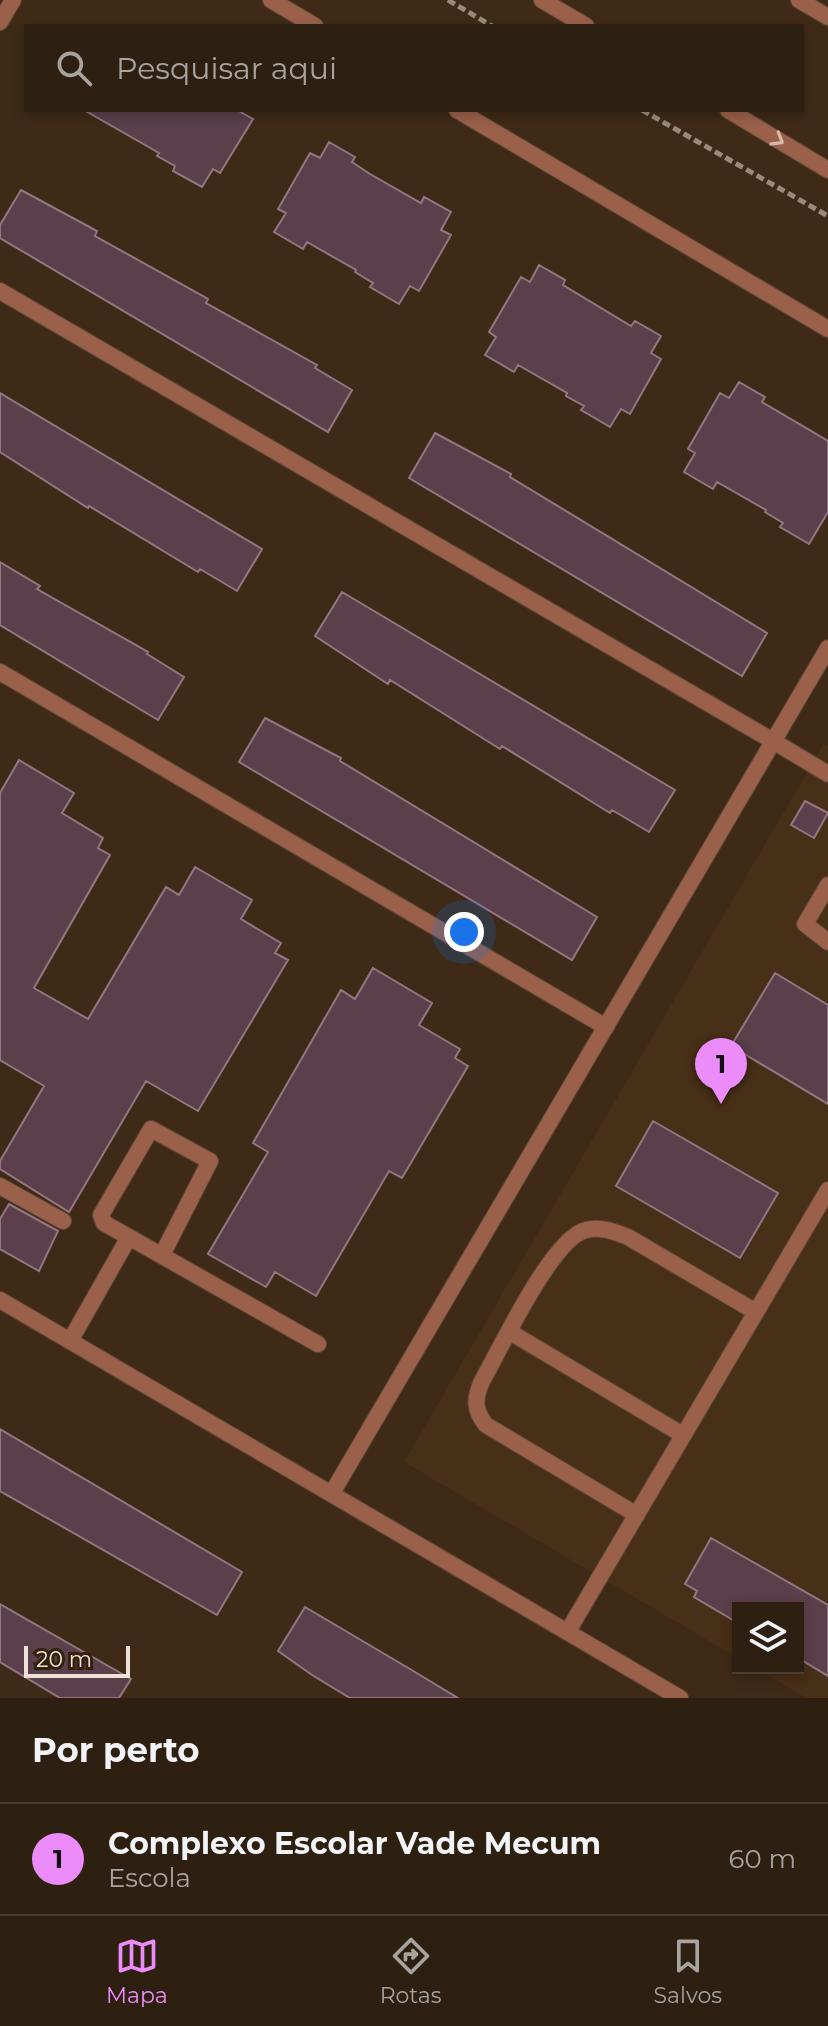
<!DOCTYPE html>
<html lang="pt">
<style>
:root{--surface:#2e2011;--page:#36281a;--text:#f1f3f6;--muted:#a7a39f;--line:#493e31;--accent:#ec8cfa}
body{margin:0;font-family:Montserrat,sans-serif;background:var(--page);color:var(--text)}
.controls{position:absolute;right:24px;bottom:24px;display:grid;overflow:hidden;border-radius:0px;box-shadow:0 4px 12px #0003}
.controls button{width:72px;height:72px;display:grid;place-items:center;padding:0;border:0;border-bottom:2px solid var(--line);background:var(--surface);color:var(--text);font:40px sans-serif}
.scale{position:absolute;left:24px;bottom:20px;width:106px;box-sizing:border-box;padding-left:8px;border:4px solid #eee1d5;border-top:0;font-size:22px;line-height:28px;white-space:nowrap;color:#eee1d5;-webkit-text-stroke:6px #33200d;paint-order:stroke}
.you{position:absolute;left:464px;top:932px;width:28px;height:28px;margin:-20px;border:6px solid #fff;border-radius:50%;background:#1a73e8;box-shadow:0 0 0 12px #1a73e833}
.badge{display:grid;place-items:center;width:52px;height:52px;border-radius:50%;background:var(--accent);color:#111;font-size:26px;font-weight:700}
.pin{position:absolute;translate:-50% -66px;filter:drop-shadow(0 2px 4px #0008)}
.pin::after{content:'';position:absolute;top:42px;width:28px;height:24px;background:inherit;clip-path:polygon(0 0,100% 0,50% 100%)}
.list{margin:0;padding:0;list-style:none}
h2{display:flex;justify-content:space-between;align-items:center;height:104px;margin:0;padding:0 32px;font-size:34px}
h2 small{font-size:26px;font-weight:400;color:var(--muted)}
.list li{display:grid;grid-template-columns:52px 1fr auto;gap:24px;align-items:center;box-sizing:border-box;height:112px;padding:0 32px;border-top:2px solid var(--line)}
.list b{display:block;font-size:30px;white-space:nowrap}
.list p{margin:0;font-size:26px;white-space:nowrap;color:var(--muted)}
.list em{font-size:26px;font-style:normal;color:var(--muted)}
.icon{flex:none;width:44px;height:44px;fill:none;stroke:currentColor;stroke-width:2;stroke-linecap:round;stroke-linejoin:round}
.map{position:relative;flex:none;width:828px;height:1698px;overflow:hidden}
.search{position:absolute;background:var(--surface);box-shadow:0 4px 12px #0003;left:24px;right:24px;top:24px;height:88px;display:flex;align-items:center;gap:20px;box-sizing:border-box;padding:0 28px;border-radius:0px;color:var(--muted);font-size:30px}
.sheet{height:216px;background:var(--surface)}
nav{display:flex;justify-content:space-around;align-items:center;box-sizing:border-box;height:112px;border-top:2px solid var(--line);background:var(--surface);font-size:22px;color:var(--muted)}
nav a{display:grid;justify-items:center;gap:4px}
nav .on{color:var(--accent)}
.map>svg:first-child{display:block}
.built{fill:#482f17}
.building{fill:#5b3f4a;stroke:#957582;stroke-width:2}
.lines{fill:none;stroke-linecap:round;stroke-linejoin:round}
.service-casing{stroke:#5a4735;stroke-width:18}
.minor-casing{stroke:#5a4735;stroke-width:18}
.tertiary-casing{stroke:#5a4735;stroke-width:18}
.path{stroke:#9b8a7b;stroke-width:5;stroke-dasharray:8 4;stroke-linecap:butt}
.service{stroke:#9a604a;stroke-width:16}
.minor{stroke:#9a604a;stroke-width:16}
.tertiary{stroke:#9a604a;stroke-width:16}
.oneway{stroke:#d5baab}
</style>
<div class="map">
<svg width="828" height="1698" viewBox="0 0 828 1698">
<rect width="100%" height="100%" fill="#3e2a17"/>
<!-- built -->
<path class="built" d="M824,743L828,746V1698H806L755,1668H798V1608H738V1658L404,1462Z"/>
<!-- building -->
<path class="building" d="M84,110H237L253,119L220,173L213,169L202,187L173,171L175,166L157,156L159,153Z
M329,142L355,157L352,162L370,174L421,203L424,197L451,212L441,230L451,235L419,291L410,286L399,304L370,287L373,283L355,272L356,270L307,242L303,249L274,232L286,213L278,209L310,153L320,158Z
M21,190L97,231L95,236L208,299L206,303L317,365L315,368L352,390L328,432L0,238V225Z
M539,265L565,280L563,285L631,326L635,321L661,336L651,353L661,359L630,414L621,409L610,427L581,410L584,406L566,396L567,393L518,365L514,372L485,355L496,337L489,332L521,277L530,282Z
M739,382L765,397L762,402L828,441V512L809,544L780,527L783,523L765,512L766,510L717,482L713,489L684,472L695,453L688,449L720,393L729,398Z
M0,393L262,549L237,591L200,569L198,572L89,506L88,508L0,452Z
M435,433L511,474L510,477L767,633L742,676L409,478Z
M0,562L40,586L37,589L148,652L147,654L184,677L158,720L0,625Z
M342,592L675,790L649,832L612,810L610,813L502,746L500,749L390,680L388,684L315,636Z
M265,718L341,758L340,761L597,917L572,960L239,762Z
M19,760L74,793L62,813L103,838L98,848L110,855L34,988L88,1019L166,887L179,895L195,867L252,900L241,919L281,943L275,953L288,960L198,1111L146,1081L69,1212L0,1169V1161L44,1086L0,1060V793Z
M805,801L828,813L814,838L791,825Z
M373,968L432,1003L419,1025L460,1049L455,1058L468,1066L402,1178L389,1171L316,1296L275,1272L266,1287L208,1254L268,1152L253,1143L341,990L355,999Z
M775,973L828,1005V1104L731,1046Z
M653,1121L778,1193L740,1258L616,1186Z
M9,1204L58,1231L39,1271L0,1249V1219Z
M0,1429L242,1572L217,1615L0,1491Z
M711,1538L828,1605V1676L798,1658V1608H738V1623L694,1597L697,1591L685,1584Z
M0,1604L131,1679L119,1698H60L0,1662Z
M305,1607L415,1672L458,1698H350L312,1675L278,1651Z"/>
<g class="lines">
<!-- service casing -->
<g class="service-casing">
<path id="service" d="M773,741L828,774
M828,885L805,924L828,942
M0,1186L63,1221
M162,1255L210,1161L151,1129L101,1215L104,1223L318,1344
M510,1332L683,1435
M70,1341L129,1237
M637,1515L486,1425C474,1410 474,1399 482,1381C501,1348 552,1238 586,1230C600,1226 615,1232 628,1237L756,1312
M568,1631L828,1190"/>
</g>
<!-- minor casing -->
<g class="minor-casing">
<path id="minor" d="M271,0L315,26
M457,110L828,329
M0,291L773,741
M0,672L606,1027"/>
</g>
<!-- tertiary casing -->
<g class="tertiary-casing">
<path id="tertiary" d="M542,0L586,26
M799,0L828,17
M0,22L13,0
M728,110L828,170
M0,1300L680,1698
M332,1493L828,648"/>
</g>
<!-- path -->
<path class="path" d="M448,0L492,26
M642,110L828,216"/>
<!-- service -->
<use href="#service" class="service"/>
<!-- minor -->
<use href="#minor" class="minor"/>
<!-- tertiary -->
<use href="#tertiary" class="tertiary"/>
</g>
<!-- one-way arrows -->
<defs><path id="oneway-chevron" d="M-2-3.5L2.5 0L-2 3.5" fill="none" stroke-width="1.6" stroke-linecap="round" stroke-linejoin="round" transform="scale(2)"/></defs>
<use class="oneway" href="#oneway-chevron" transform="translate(778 140) rotate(31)"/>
</svg>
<div class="controls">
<button><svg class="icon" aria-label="layers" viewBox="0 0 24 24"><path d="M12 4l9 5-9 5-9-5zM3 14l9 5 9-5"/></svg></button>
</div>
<div class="scale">20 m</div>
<div class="you"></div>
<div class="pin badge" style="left:721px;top:1104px">1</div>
<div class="search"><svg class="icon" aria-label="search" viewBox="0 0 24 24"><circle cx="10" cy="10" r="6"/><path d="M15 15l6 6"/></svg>Pesquisar aqui</div>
</div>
<section class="sheet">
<h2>Por perto<small></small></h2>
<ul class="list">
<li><span class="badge">1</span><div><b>Complexo Escolar Vade Mecum</b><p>Escola</p></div><em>60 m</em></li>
</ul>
</section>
<nav>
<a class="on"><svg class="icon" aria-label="map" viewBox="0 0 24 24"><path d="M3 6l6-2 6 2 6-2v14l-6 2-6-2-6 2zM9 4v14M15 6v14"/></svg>Mapa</a>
<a><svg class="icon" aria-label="directions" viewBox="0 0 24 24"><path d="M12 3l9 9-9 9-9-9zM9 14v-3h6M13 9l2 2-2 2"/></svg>Rotas</a>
<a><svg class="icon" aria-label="saved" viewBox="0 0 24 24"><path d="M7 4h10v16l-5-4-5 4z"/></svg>Salvos</a>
</nav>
